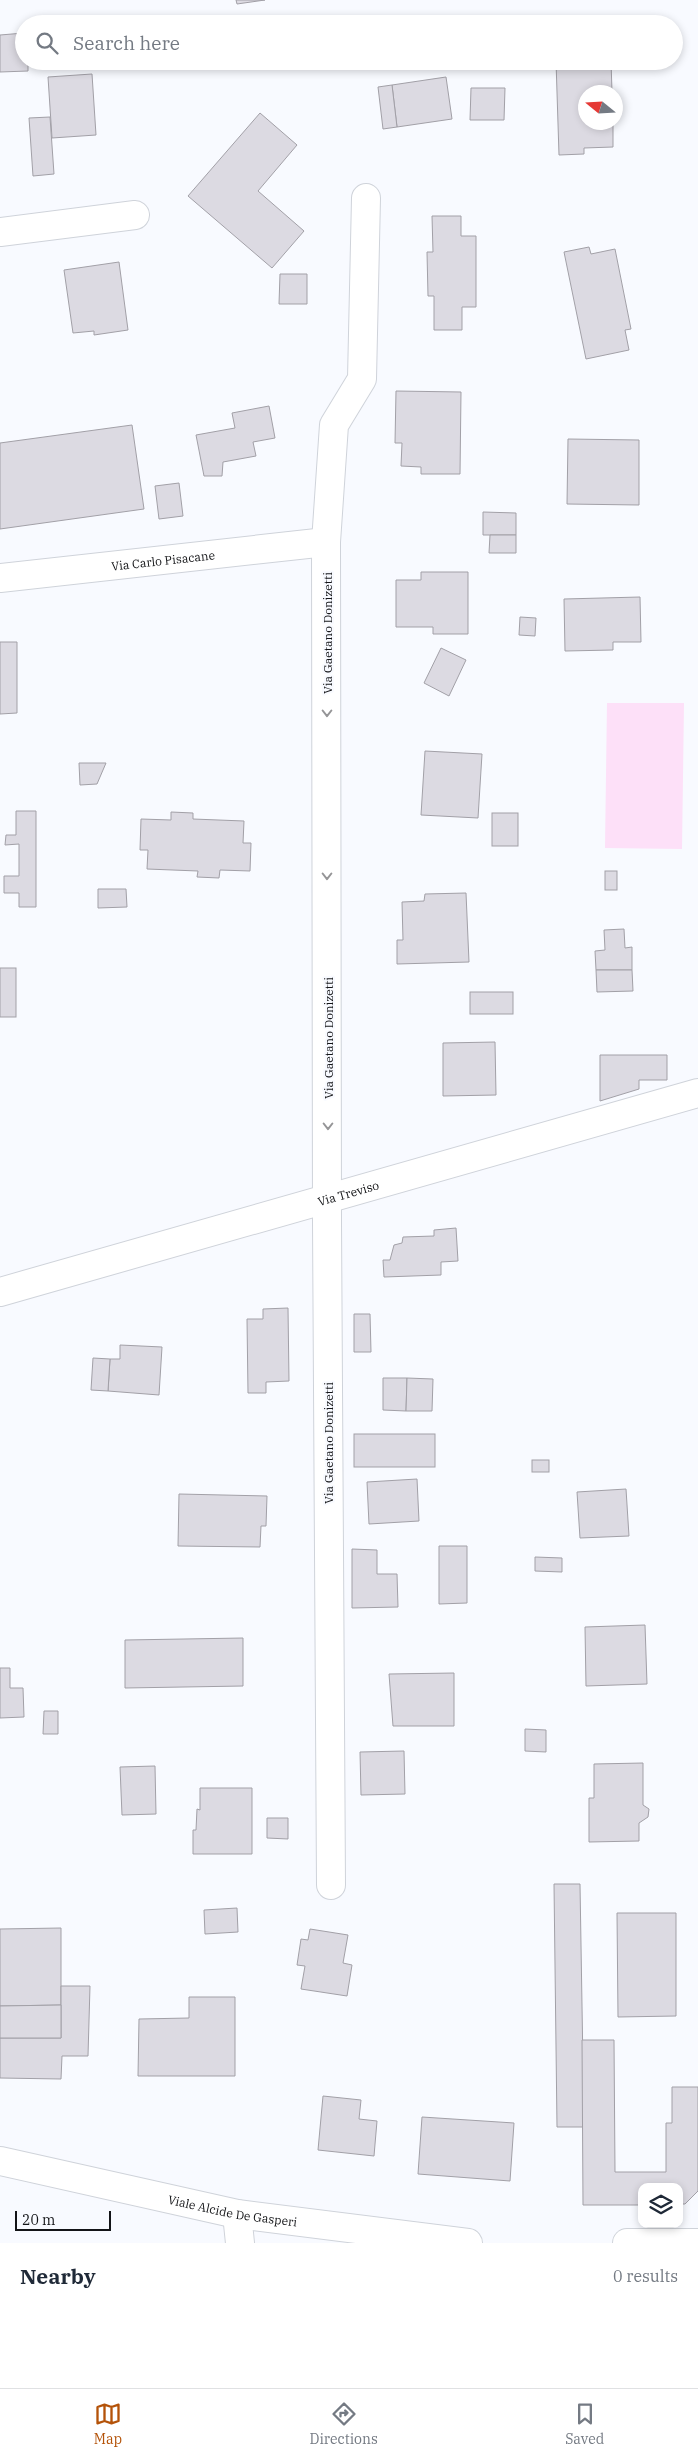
<!DOCTYPE html>
<style>
:root{--surface:#fff;--page:#f6f6f7;--text:#1f2937;--muted:#747a83;--line:#e0e1e3;--accent:#b45309}
body{margin:0;font-family:"IBM Plex Serif",serif;background:var(--page);color:var(--text)}
.controls{position:absolute;right:15px;bottom:15px;display:grid;overflow:hidden;border-radius:10px;box-shadow:0 2px 8px #0003}
.controls button{width:45px;height:45px;display:grid;place-items:center;padding:0;border:0;border-bottom:1px solid var(--line);background:var(--surface);color:var(--text);font:25px sans-serif}
.compass{position:absolute;left:578px;top:85px;width:45px;height:45px;border-radius:50%;background:var(--surface);box-shadow:0 2px 8px #0003;rotate:288deg}
.scale{position:absolute;left:15px;bottom:12px;width:96px;box-sizing:border-box;padding-left:5px;border:2px solid #131417;border-top:0;font-size:14px;line-height:18px;white-space:nowrap;color:#131417;-webkit-text-stroke:4px #f8faff;paint-order:stroke}
.list{margin:0;padding:0;list-style:none}
h2{display:flex;justify-content:space-between;align-items:center;height:65px;margin:0;padding:0 20px;font-size:21px}
h2 small{font-size:16px;font-weight:400;color:var(--muted)}
.icon{flex:none;width:28px;height:28px;fill:none;stroke:currentColor;stroke-width:2;stroke-linecap:round;stroke-linejoin:round}
.map{position:relative;flex:none;width:698px;height:2243px;overflow:hidden}
.search{position:absolute;background:var(--surface);box-shadow:0 2px 8px #0003;left:15px;right:15px;top:15px;height:55px;display:flex;align-items:center;gap:12px;box-sizing:border-box;padding:0 18px;border-radius:28px;color:var(--muted);font-size:19px}
.sheet{height:145px;background:var(--surface)}
nav{display:flex;justify-content:space-around;align-items:center;box-sizing:border-box;height:70px;border-top:1px solid var(--line);background:var(--surface);font-size:14px;color:var(--muted)}
nav a{display:grid;justify-items:center;gap:2px}
nav .on{color:var(--accent)}
.map>svg:first-child{display:block}
.green{fill:#fde0f8}
.building{fill:#dcdae2;stroke:#a2a0a7}
.lines{fill:none;stroke-linecap:round;stroke-linejoin:round}
.minor-casing{stroke:#cfd3da;stroke-width:30}
.secondary-casing{stroke:#cfd3da;stroke-width:30}
.minor{stroke:#fff;stroke-width:28}
.secondary{stroke:#fff;stroke-width:28}
.oneway{stroke:#959597}
.labels{text-anchor:middle;dominant-baseline:central;stroke-width:4;stroke-linejoin:round;paint-order:stroke}
.street-label{font-size:12px;fill:#131417;stroke:#f8faff}
</style>
<div class="map">
<svg width="698" height="2243" viewBox="0 0 698 2243">
<rect width="100%" height="100%" fill="#f8faff"/>
<polygon class="green" points="607,703 684,703 682,849 605,848"/>
<g class="building">
<polygon points="236,0 265,0 237,4"/>
<polygon points="24,33 24,61 28,61 28,71 0,72 0,35"/>
<polygon points="556,61 611,61 612,92 586,92 586,122 613,122 613,147 584,148 584,154 559,155"/>
<polygon points="92,74 96,135 52,138 48,77"/>
<polygon points="446,77 452,119 397,127 392,85"/>
<polygon points="392,85 397,127 383,129 378,87"/>
<polygon points="471,88 505,88 504,120 470,120"/>
<polygon points="260,113 297,145 258,191 304,231 272,268 188,196"/>
<polygon points="50,117 54,174 33,176 29,118"/>
<polygon points="432,216 461,216 461,236 476,236 476,307 462,307 462,330 434,330 434,296 428,296 427,252 433,252"/>
<polygon points="589,247 591,254 615,249 631,329 625,330 629,350 586,359 564,252"/>
<polygon points="119,262 128,330 94,335 94,331 73,333 64,270"/>
<polygon points="280,274 307,274 307,304 279,304"/>
<polygon points="396,391 461,392 460,474 421,474 421,467 401,466 402,443 395,443"/>
<polygon points="269,406 275,438 253,442 256,456 223,462 222,476 204,476 196,435 235,428 232,413"/>
<polygon points="132,425 144,509 0,529 0,443"/>
<polygon points="568,439 639,440 639,505 567,504"/>
<polygon points="179,483 183,516 159,519 155,486"/>
<polygon points="483,512 516,513 516,535 483,535"/>
<polygon points="490,535 516,535 516,553 489,553"/>
<polygon points="421,572 468,572 468,634 433,634 433,627 396,627 396,580 421,580"/>
<polygon points="640,597 641,642 613,642 613,650 565,651 564,599"/>
<polygon points="520,617 536,618 535,636 519,635"/>
<polygon points="0,642 17,642 17,713 0,714"/>
<polygon points="441,648 466,660 449,696 424,683"/>
<polygon points="425,751 482,754 478,818 421,815"/>
<polygon points="79,763 106,763 97,784 80,785"/>
<polygon points="16,811 36,811 36,907 19,907 19,893 4,893 4,876 19,876 19,844 5,845 6,835 16,835"/>
<polygon points="171,812 193,813 193,819 244,821 243,843 251,843 250,871 220,870 219,878 197,877 198,871 147,869 148,850 140,850 141,819 171,820"/>
<rect x="492" y="813" width="26" height="33"/>
<rect x="605" y="871" width="12" height="19"/>
<polygon points="98,889 126,889 127,907 98,908"/>
<polygon points="466,893 469,962 397,964 397,940 403,940 402,902 424,901 425,894"/>
<polygon points="624,929 625,948 632,947 632,970 596,970 595,951 605,950 604,930"/>
<rect x="0" y="968" width="16" height="49"/>
<polygon points="596,970 632,970 633,991 597,992"/>
<rect x="470" y="992" width="43" height="22"/>
<polygon points="495,1042 496,1095 443,1096 443,1043"/>
<polygon points="600,1055 667,1055 667,1080 639,1080 639,1089 600,1101"/>
<polygon points="456,1228 458,1261 441,1262 441,1275 384,1277 383,1260 390,1260 394,1245 402,1243 403,1237 434,1236 434,1230"/>
<polygon points="288,1308 289,1381 266,1382 266,1393 248,1393 247,1319 263,1319 263,1309"/>
<polygon points="354,1314 370,1314 371,1352 354,1352"/>
<polygon points="120,1345 162,1347 159,1395 108,1391 110,1359 120,1359"/>
<polygon points="93,1358 110,1359 108,1391 91,1390"/>
<polygon points="383,1378 407,1378 406,1411 383,1410"/>
<polygon points="407,1378 433,1379 432,1411 406,1411"/>
<rect x="354" y="1434" width="81" height="33"/>
<rect x="532" y="1460" width="17" height="12"/>
<polygon points="417,1479 419,1521 369,1524 367,1482"/>
<polygon points="626,1489 629,1536 580,1538 577,1492"/>
<polygon points="179,1494 267,1496 266,1526 261,1526 260,1547 178,1546"/>
<polygon points="439,1546 467,1546 467,1603 439,1604"/>
<polygon points="352,1549 377,1550 377,1574 397,1574 398,1607 352,1608"/>
<polygon points="535,1557 562,1558 562,1572 535,1571"/>
<polygon points="645,1625 647,1684 586,1686 585,1627"/>
<polygon points="243,1638 243,1686 125,1688 125,1640"/>
<polygon points="0,1668 10,1668 10,1688 23,1688 24,1717 0,1718"/>
<polygon points="454,1673 454,1726 393,1726 389,1674"/>
<polygon points="44,1711 58,1711 58,1734 43,1734"/>
<polygon points="525,1729 546,1730 546,1752 525,1751"/>
<polygon points="404,1751 405,1794 361,1795 360,1752"/>
<polygon points="643,1763 643,1805 649,1809 648,1817 639,1823 639,1841 589,1842 589,1798 594,1798 594,1764"/>
<polygon points="155,1766 156,1814 122,1815 120,1767"/>
<polygon points="200,1788 252,1788 252,1854 193,1854 193,1830 196,1830 197,1809 200,1810"/>
<polygon points="267,1818 288,1818 288,1839 267,1838"/>
<polygon points="554,1884 580,1884 584,2127 557,2127"/>
<polygon points="237,1908 238,1932 205,1934 204,1910"/>
<polygon points="617,1913 676,1913 676,2016 618,2017"/>
<polygon points="61,1928 61,2005 0,2006 0,1929"/>
<polygon points="310,1929 348,1935 343,1963 352,1965 347,1996 301,1989 305,1966 297,1965 301,1939 308,1940"/>
<polygon points="61,1986 90,1986 88,2056 62,2056 61,2079 0,2078 0,2038 61,2038"/>
<polygon points="189,1997 235,1997 235,2076 138,2076 139,2019 189,2018"/>
<polygon points="61,2005 61,2038 0,2038 0,2006"/>
<polygon points="582,2040 614,2040 615,2172 666,2172 666,2123 672,2123 672,2087 698,2087 698,2191 685,2204 679,2204 679,2187 642,2187 642,2205 583,2205"/>
<polygon points="323,2096 361,2100 359,2119 377,2121 374,2156 318,2150"/>
<polygon points="422,2117 514,2123 510,2181 418,2174"/>
</g>
<g class="lines">
<defs>
<g id="minor">
<polyline points="0,232 135,215"/>
<path id="s1" d="M0,578L326,542"/>
<path id="s2" d="M0,1292L698,1093"/>
<polyline points="331,1885 327,1222 326,542 334,425 362,379 366,198"/>
<polyline points="237,2214 240,2243"/>
</g>
<g id="secondary">
<path id="s3" d="M0,2161L237,2214L468,2243"/>
<polyline points="627,2243 698,2243"/>
</g>
</defs>
<use href="#minor" class="minor-casing"/>
<use href="#secondary" class="secondary-casing"/>
<use href="#minor" class="minor"/>
<use href="#secondary" class="secondary"/>
</g>
<defs><path id="oneway-chevron" d="M-2-3.5L2.5 0L-2 3.5" fill="none" stroke-width="1.6" stroke-linecap="round" stroke-linejoin="round" transform="scale(1.25)"/></defs>
<g class="oneway">
<use href="#oneway-chevron" transform="translate(327 713) rotate(90)"/>
<use href="#oneway-chevron" transform="translate(327 876) rotate(90)"/>
<use href="#oneway-chevron" transform="translate(328 1126) rotate(90)"/>
</g>
<g class="labels">
<g class="street-label">
<text stroke="none"><textPath href="#s1" startOffset="164">Via Carlo Pisacane</textPath></text>
<text transform="translate(327 633) rotate(-90)">Via Gaetano Donizetti</text>
<text transform="translate(328 1038) rotate(-90)">Via Gaetano Donizetti</text>
<text stroke="none"><textPath href="#s2" startOffset="362">Via Treviso</textPath></text>
<text transform="translate(328 1443) rotate(-90)">Via Gaetano Donizetti</text>
<text stroke="none"><textPath href="#s3" startOffset="238">Viale Alcide De Gasperi</textPath></text>
</g>
</g>
</svg>
<div class="controls">
<button><svg class="icon" aria-label="layers" viewBox="0 0 24 24"><path d="M12 4l9 5-9 5-9-5zM3 14l9 5 9-5"/></svg></button>
</div>
<svg class="compass" viewBox="-18 -18 36 36"><path d="M0-13l5 13h-10z" fill="#e53935"/><path d="M0 13l5-13h-10z" fill="#747a83"/></svg>
<div class="scale">20 m</div>
<div class="search"><svg class="icon" aria-label="search" viewBox="0 0 24 24"><circle cx="10" cy="10" r="6"/><path d="M15 15l6 6"/></svg>Search here</div>
</div>
<section class="sheet">
<h2>Nearby<small>0 results</small></h2>
<ul class="list">
</ul>
</section>
<nav>
<a class="on"><svg class="icon" aria-label="map" viewBox="0 0 24 24"><path d="M3 6l6-2 6 2 6-2v14l-6 2-6-2-6 2zM9 4v14M15 6v14"/></svg>Map</a>
<a><svg class="icon" aria-label="directions" viewBox="0 0 24 24"><path d="M12 3l9 9-9 9-9-9zM9 14v-3h6M13 9l2 2-2 2"/></svg>Directions</a>
<a><svg class="icon" aria-label="saved" viewBox="0 0 24 24"><path d="M7 4h10v16l-5-4-5 4z"/></svg>Saved</a>
</nav>
